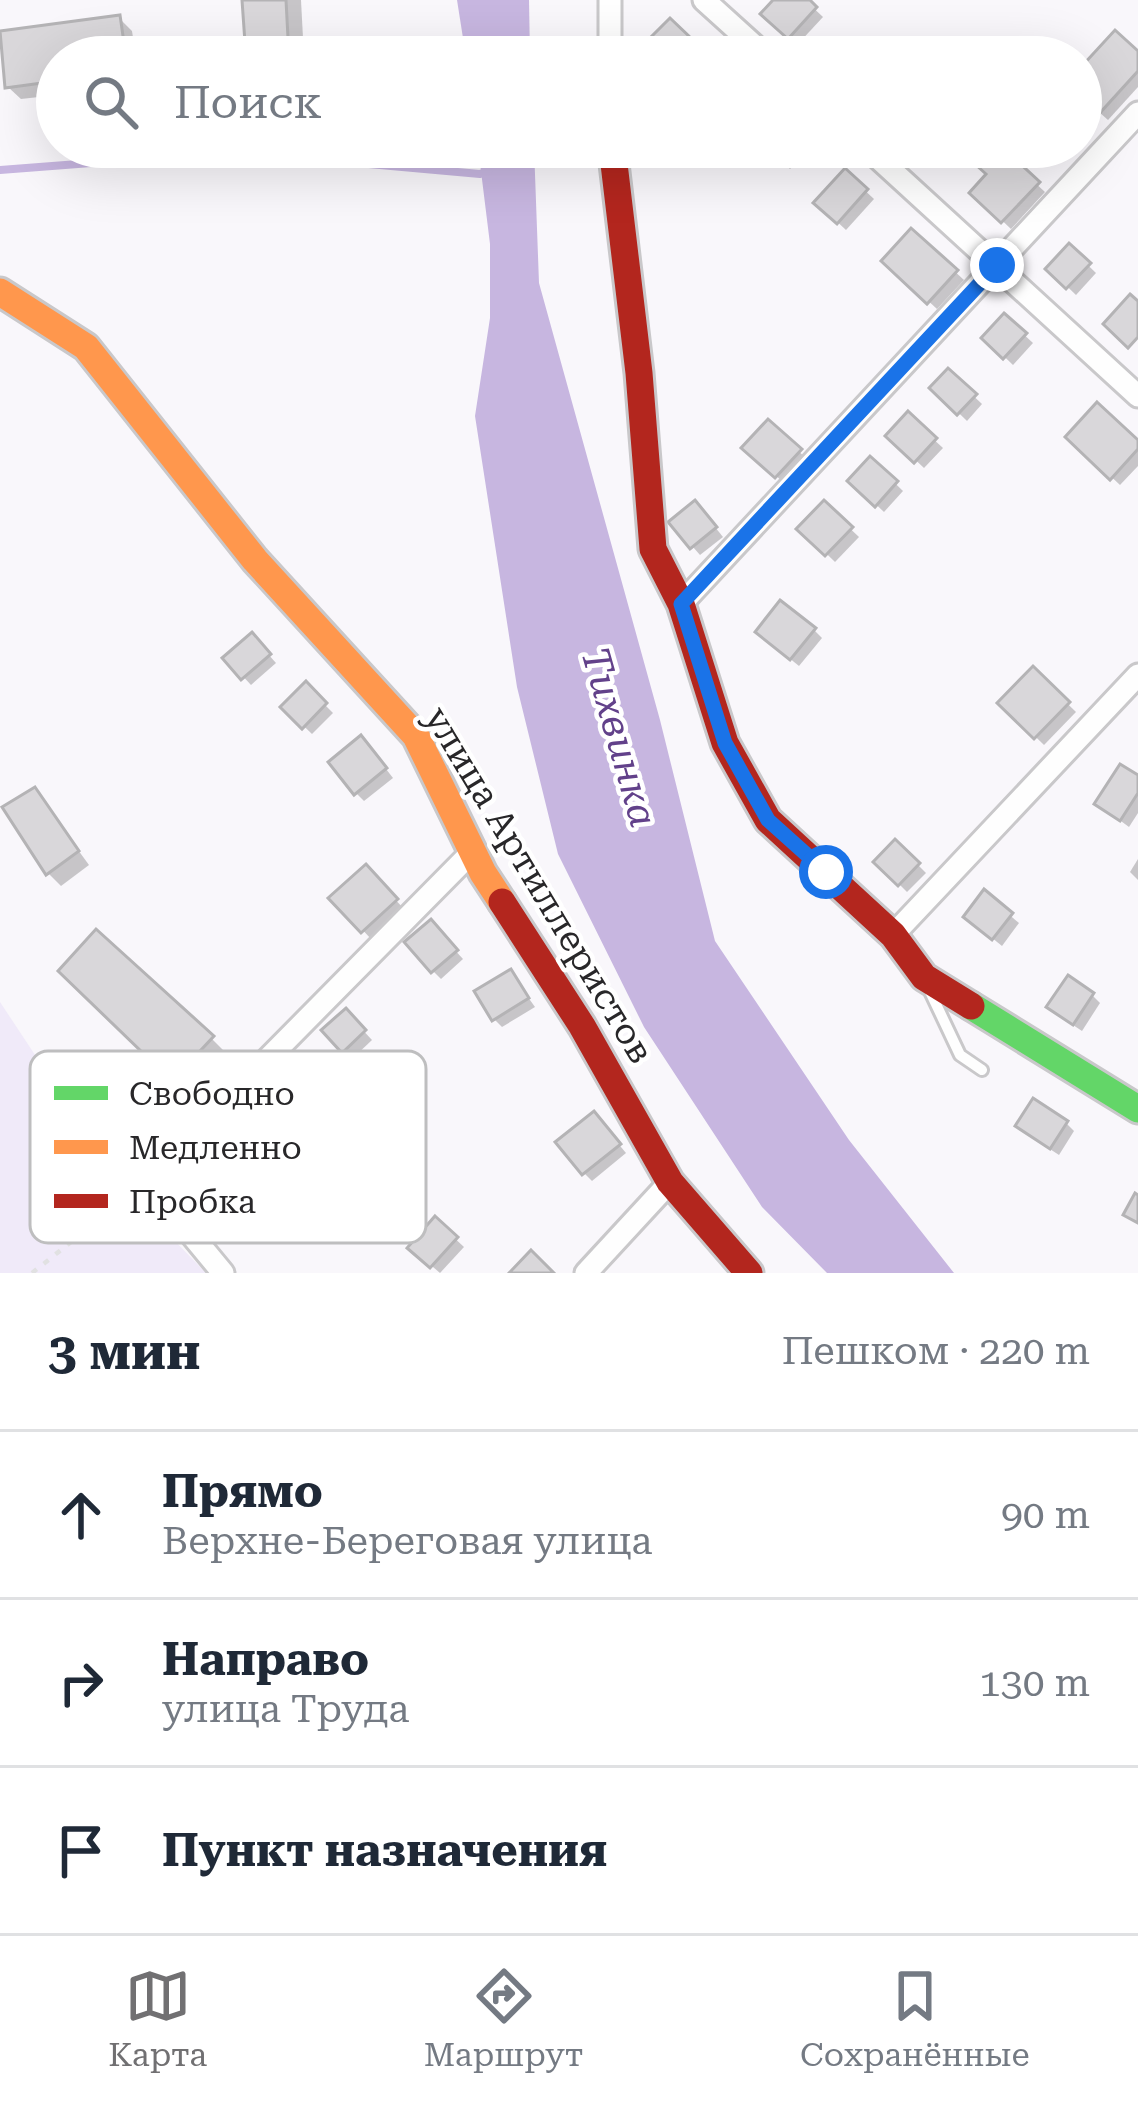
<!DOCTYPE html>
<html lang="ru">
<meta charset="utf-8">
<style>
:root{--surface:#fff;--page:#f6f6f7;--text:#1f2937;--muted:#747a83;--line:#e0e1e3;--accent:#717072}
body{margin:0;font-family:"Roboto Serif",serif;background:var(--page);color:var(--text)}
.stop{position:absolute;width:36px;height:36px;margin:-27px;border:9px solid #1a73e8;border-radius:50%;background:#fff}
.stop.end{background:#1a73e8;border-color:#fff;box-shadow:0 3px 12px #0008}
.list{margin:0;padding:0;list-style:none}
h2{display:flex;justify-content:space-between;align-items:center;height:156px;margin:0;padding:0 48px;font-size:51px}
h2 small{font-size:39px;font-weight:400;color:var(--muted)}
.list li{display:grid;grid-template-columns:78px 1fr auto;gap:36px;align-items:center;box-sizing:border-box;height:168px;padding:0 48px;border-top:3px solid var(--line)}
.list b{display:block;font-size:45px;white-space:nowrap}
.list p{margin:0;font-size:39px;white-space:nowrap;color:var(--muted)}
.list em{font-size:39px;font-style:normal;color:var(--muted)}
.icon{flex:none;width:66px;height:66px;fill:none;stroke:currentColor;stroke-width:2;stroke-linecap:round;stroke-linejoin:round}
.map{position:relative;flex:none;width:1138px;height:1273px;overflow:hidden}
.search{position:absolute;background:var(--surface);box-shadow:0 12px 48px #0002;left:36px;right:36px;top:36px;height:132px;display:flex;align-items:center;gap:30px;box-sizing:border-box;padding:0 42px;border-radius:66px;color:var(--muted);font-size:45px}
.sheet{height:660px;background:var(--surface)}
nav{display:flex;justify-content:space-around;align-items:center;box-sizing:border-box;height:168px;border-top:3px solid var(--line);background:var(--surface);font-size:33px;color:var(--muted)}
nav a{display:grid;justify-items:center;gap:6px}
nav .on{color:var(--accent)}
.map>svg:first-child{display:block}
.green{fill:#f0eaf9}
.water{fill:#c7b6e0}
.shadow{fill:#0003}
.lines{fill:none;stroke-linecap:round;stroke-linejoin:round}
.stream{stroke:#c7b6e0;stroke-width:8}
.building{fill:#d9d7da;stroke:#b4b3b5;stroke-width:3}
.lane-casing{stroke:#c9c8ca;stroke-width:16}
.street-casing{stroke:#c9c8ca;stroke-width:27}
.fast-casing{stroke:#c9c8ca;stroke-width:33}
.slow-casing{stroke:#c9c8ca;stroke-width:33}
.jam-casing{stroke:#c9c8ca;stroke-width:33}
.path{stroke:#e1e1e2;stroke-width:4.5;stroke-dasharray:6 9;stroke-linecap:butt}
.lane{stroke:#fefefe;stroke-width:10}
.street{stroke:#fefefe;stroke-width:21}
.fast{stroke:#63d668;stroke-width:27}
.slow{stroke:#ff974d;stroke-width:27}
.jam{stroke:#b3261e;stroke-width:27}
.route{stroke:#1a73e8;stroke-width:15}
.labels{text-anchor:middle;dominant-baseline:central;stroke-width:9;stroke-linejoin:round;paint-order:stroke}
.street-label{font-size:36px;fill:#282729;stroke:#fff}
.water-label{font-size:39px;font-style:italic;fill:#62418a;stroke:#fff}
.key{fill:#fff;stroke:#bebebf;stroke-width:3}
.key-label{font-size:33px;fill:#282729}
</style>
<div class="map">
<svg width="1138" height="1273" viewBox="0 0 1138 1273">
<rect width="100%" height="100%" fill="#f9f7fb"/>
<polygon class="green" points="0,1002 123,1188 206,1273 0,1273"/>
<g class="water">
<polygon points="457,0 529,0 530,57 466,57"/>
<polygon points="478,147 534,147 539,283 660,720 715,941 849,1140 954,1273 827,1273 762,1207 644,1027 558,854 517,687 475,416 490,318 490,244"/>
</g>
<g class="shadow">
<polygon points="245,0 301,0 304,57 249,57"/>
<polygon points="777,0 805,0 823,17 797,45 764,14"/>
<polygon points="119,18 132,31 136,57 57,57 57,95 21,99 8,87"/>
<polygon points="670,22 698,49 691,57 658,57"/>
<polygon points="851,47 862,57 842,57"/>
<polygon points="1138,55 1138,87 1108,120 1081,96 1081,72"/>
<polygon points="766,147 810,147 790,169"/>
<polygon points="996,147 1045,192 1011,229 973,193 990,174"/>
<polygon points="845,172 874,199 846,230 817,203"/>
<polygon points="912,232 964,280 937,309 885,261"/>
<polygon points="1069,247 1096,273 1076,295 1049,269"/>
<polygon points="1005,317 1033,343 1013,365 985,338"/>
<polygon points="948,372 982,404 967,421 933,388"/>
<polygon points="908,416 943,448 924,468 890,436"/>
<polygon points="768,423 807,459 785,484 746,448"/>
<polygon points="1069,437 1138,444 1138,466 1120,485"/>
<polygon points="871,460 903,491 884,512 851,481"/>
<polygon points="824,504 859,537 835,562 801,529"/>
<polygon points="703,512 723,537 700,555 672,523"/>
<polygon points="814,630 822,638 799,666 767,640"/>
<polygon points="252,636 276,663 251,685 227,659"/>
<polygon points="1033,670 1076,712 1044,745 1001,703"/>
<polygon points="306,686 333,713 312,734 284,707"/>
<polygon points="369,747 393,778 364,801 356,793"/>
<polygon points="1138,779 1138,813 1129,827 1098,804"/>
<polygon points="35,791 89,865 61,886 48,873"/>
<polygon points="896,843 926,873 907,892 877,862"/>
<polygon points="1138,859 1138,880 1130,872"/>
<polygon points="366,868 404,909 371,939 333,898"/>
<polygon points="985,894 1019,923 1002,946 975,924"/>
<polygon points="430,923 463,959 441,979 433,971"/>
<polygon points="62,971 211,1038 228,1055 191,1096"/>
<polygon points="510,972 535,1007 502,1027 494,1019"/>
<polygon points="1092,995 1100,1003 1082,1031 1058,1015"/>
<polygon points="346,1012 372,1040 352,1059 325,1031"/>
<polygon points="601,1123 626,1153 592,1181 584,1173"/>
<polygon points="1066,1123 1074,1131 1059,1155 1027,1134"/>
<polygon points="435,1220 464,1247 440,1273 411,1248"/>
</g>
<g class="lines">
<polyline class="stream" points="0,170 234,152 480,174 488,171"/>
</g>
<g class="building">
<polygon points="242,0 286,0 289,57 246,57"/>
<polygon points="773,0 810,0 817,7 788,39 760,14"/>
<polygon points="120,15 126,57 57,57 57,81 5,88 0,31"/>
<polygon points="670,18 692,39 675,57 654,57 642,46"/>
<polygon points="1115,30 1138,51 1138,71 1098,115 1081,99 1081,67"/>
<polygon points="762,147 795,147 780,164"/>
<polygon points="992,147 1002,147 1040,182 1001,223 969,193 986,174 976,165"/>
<polygon points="845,168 868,189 837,224 813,203"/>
<polygon points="911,228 958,270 927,304 881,261"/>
<polygon points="1069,243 1091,263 1066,289 1045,269"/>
<polygon points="1130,294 1138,301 1138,337 1128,348 1103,324"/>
<polygon points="1004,313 1027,333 1003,359 981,338"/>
<polygon points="948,368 977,394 957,415 929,388"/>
<polygon points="1097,402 1138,440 1138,449 1110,480 1065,437"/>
<polygon points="908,411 937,438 914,463 885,436"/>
<polygon points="768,419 802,449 775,478 741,448"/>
<polygon points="870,456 898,481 875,507 847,481"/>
<polygon points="695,500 717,527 690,549 668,522"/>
<polygon points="824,500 853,527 825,556 796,529"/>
<polygon points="780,600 816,628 790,660 755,632"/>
<polygon points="252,632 271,654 241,680 222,658"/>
<polygon points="1033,666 1070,702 1034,739 997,703"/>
<polygon points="306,681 327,703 302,729 280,707"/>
<polygon points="361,735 387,768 354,795 328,762"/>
<polygon points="1120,764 1138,775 1138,793 1120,821 1094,804"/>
<polygon points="35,787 79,851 46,875 2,807"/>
<polygon points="895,839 920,863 898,886 873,862"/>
<polygon points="366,864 398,899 361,933 328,898"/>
<polygon points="984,889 1013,913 992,940 963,917"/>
<polygon points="431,919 458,950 431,973 404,942"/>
<polygon points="96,929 214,1036 172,1081 58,971"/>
<polygon points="511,969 529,998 492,1021 474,991"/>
<polygon points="1068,975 1094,993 1073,1025 1046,1007"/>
<polygon points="346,1008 366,1030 342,1053 321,1030"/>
<polygon points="1033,1098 1068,1121 1050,1149 1015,1126"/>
<polygon points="594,1111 621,1144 582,1175 555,1142"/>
<polygon points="1135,1193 1138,1195 1138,1223 1123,1215"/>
<polygon points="435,1216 458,1237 430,1268 407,1248"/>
<polygon points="531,1250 554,1273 509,1273"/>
</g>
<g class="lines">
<defs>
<polyline id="lane" points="927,985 960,1055 982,1070"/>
<g id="street">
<polyline points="704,0 767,57"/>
<polyline points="610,57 610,0"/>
<polyline points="866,147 1138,396"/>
<polyline points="681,604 1138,113"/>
<polyline points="893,935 1138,675"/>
<polyline points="223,1273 147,1181 474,850"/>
<polyline points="586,1273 670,1182"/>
</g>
<polyline id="fast" points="971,1006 1138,1109"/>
<polyline id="slow" points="0,292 86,347 255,560 416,736 483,873 502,902"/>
<g id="jam">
<polyline points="612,147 639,373 653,549 681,604 725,743 768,820 893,935 924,977 971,1006"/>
<polyline points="502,902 582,1026 670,1182 749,1273"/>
</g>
</defs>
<use href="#lane" class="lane-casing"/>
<use href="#street" class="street-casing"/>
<use href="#fast" class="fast-casing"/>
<use href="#slow" class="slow-casing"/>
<use href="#jam" class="jam-casing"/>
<polyline class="path" points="32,1273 129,1196"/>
<use href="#lane" class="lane"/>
<use href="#street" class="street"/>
<use href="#fast" class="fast"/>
<use href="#slow" class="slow"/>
<use href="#jam" class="jam"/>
</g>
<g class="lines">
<polyline class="route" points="826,872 768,820 725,743 681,604 997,265"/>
</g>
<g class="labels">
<g class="street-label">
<text transform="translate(539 885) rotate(59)">улица Артиллеристов</text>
</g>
<g class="water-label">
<text transform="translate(619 737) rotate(74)">Тихвинка</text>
</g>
</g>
<rect x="30" y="1051" width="396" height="192" rx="18" class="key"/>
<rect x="54" y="1086" width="54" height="14" fill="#63d668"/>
<rect x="54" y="1140" width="54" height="14" fill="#ff974d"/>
<rect x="54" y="1194" width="54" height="14" fill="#b3261e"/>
<g class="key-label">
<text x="129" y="1105">Свободно</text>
<text x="129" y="1159">Медленно</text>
<text x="129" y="1213">Пробка</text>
</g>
</svg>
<div class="stop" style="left:826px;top:872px"></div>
<div class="stop end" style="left:997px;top:265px"></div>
<div class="search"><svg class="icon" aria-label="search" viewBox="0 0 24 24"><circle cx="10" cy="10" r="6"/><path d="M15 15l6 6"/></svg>Поиск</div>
</div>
<section class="sheet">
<h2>3 мин<small>Пешком · 220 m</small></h2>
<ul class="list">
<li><svg class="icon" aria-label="ahead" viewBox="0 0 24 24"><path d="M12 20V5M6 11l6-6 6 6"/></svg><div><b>Прямо</b><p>Верхне-Береговая улица</p></div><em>90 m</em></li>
<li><svg class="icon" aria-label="right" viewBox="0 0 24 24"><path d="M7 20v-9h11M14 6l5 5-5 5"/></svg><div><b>Направо</b><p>улица Труда</p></div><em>130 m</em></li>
<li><svg class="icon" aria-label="arrive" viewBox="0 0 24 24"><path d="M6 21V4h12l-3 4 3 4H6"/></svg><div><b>Пункт назначения</b></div></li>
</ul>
</section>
<nav>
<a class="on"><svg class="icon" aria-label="map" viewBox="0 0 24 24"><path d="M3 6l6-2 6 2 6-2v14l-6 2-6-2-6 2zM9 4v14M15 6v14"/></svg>Карта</a>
<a><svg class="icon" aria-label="directions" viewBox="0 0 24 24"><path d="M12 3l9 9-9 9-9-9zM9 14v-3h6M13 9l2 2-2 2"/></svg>Маршрут</a>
<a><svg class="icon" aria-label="saved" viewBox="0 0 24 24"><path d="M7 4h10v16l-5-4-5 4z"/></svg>Сохранённые</a>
</nav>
